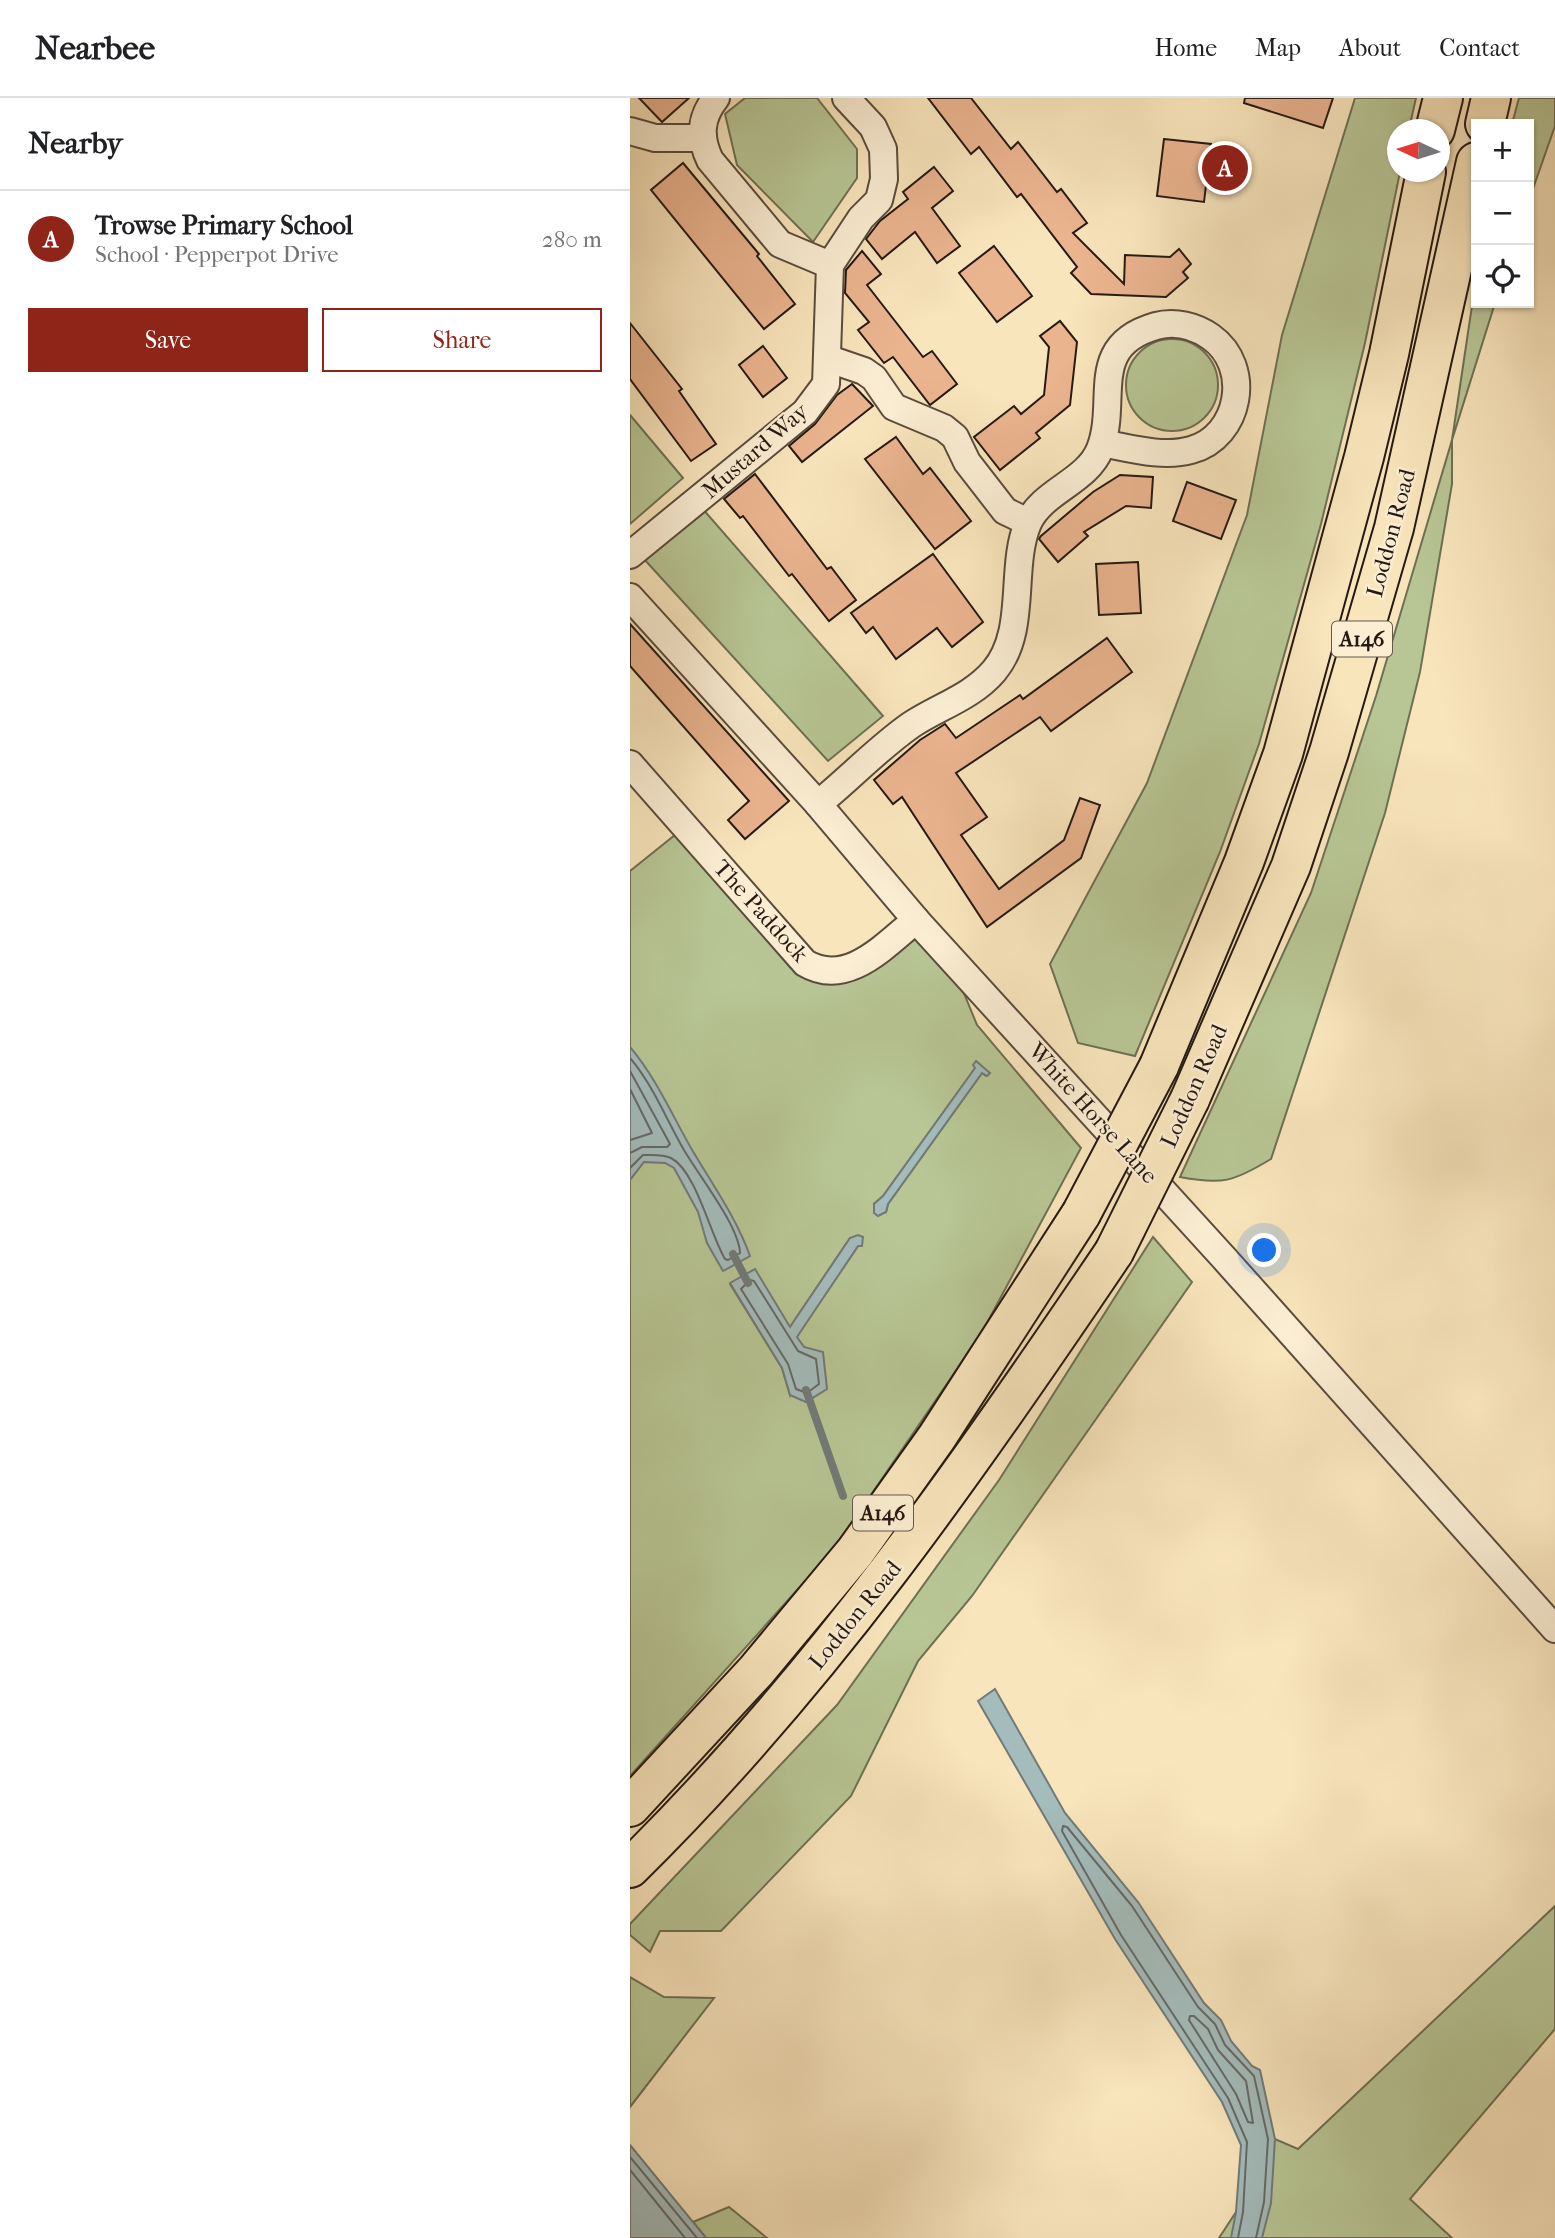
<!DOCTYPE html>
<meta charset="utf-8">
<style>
:root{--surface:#fff;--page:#f2f2f2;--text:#202124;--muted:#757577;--line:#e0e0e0;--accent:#8f2418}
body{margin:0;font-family:"IM FELL French Canon",serif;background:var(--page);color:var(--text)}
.controls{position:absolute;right:21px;top:21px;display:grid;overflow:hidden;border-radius:0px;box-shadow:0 2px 5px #0004}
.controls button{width:63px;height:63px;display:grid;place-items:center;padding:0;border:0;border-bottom:2px solid var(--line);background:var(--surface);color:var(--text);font:35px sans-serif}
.compass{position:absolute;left:757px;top:21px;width:63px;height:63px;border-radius:50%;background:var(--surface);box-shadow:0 2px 5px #0004;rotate:274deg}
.you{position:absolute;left:635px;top:1153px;width:24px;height:24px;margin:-18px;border:5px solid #fff;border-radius:50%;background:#1a73e8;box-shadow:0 0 0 10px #1a73e833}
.badge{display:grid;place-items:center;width:46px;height:46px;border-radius:50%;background:var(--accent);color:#fff;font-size:23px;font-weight:700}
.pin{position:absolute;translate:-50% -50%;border:4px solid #fff;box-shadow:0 2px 7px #0006}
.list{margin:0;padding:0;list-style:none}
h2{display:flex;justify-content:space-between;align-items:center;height:91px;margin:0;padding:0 28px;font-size:30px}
h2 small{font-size:23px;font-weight:400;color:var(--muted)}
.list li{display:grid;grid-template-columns:46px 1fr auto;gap:21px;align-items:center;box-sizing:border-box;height:98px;padding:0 28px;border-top:2px solid var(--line)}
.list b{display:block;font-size:26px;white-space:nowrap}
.list p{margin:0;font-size:23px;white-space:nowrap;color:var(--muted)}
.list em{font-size:23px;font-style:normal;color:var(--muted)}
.actions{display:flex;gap:14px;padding:21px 28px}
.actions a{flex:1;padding:16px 0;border:2px solid var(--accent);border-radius:0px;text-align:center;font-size:24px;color:var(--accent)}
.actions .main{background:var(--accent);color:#fff}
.icon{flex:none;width:38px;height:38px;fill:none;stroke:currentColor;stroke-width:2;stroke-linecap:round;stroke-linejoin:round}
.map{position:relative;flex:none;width:925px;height:2140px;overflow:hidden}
header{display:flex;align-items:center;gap:42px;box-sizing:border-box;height:98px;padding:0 35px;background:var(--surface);border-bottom:2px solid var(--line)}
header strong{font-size:33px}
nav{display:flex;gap:38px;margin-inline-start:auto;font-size:24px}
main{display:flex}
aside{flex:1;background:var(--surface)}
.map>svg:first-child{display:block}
.green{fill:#b8c695;stroke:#6e7054;stroke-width:2;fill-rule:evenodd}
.water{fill:#a4bcbc;stroke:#717b78;stroke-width:2}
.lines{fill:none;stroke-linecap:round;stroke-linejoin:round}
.shore{stroke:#646a68;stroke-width:2}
.stream{stroke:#717b78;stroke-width:8}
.building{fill:#eab48f;stroke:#251913;stroke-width:2}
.minor-casing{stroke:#5a4c3d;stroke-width:30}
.highway-casing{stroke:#251913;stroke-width:42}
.minor{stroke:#fbeed3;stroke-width:26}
.highway{stroke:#f9e5bc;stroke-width:38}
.highway-bridge-casing{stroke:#251913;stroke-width:42;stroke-linecap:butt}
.highway-bridge{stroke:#f9e5bc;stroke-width:38}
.labels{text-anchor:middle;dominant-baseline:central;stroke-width:5;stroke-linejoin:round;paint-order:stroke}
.shield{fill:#fbeed3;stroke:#65594d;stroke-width:2}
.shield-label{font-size:21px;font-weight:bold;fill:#251913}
.street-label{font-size:23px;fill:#251913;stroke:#fbeed3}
</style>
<header>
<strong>Nearbee</strong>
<nav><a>Home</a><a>Map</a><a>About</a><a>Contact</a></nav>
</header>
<main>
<aside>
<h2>Nearby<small></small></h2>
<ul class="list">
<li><span class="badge">A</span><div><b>Trowse Primary School</b><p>School · Pepperpot Drive</p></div><em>280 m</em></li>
</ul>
<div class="actions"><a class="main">Save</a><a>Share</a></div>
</aside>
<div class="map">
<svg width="925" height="2140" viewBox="0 0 925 2140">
<rect width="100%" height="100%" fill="#f9e5bc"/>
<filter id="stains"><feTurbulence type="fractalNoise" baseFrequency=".00286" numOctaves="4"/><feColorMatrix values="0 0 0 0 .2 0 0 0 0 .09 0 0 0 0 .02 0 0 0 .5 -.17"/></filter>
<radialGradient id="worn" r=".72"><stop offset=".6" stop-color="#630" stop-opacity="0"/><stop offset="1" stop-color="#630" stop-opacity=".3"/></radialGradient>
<g class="green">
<polygon points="115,0 187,0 227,51 227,80 183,144 107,67 95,16"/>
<polygon points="725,0 786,0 779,31 768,32 768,74 770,74 735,245 691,426 629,646 590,754 505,958 448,945 420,866 517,685 617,417 652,237"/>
<polygon points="889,0 925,0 925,28 899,102 899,26 882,26"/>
<path d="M846,181V205H865L822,342V386L790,574L755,715L641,1061C603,1084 592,1087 550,1079L681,795L746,598L822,342Z"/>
<circle cx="542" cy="287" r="46"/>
<polygon points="0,317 53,380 0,426"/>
<polygon points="72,410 253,618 198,663 14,461"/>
<path d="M50,733L176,877L279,834L329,883L347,927L451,1050L351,1236L204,1451L0,1678V773ZM347,964L359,975L356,978L352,975L258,1106L256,1114L244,1106L253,1098L346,969ZM220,1140L228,1148L166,1239L174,1249L160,1297L152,1270L100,1186L160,1229Z"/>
<polygon points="523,1139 562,1184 342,1498 288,1563 221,1698 91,1833 30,1833 20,1854 0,1837 0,1826 207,1607 369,1382"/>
<polygon points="925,1808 925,1931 780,2101 822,2140 589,2140 606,2114 645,2041 668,2051"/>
<polygon points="0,1879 34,1899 84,1900 0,2009"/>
<polygon points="99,2109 137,2140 76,2140 63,2124"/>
</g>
<g class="water">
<path d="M0,949C26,980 41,1015 61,1050C82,1086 106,1119 120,1158L93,1173L77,1145L68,1114L44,1070L35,1065L14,1064L0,1082Z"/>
<polygon points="346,963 360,975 357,978 352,975 258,1106 256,1114 248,1118 244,1115 244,1106 253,1098 345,970 343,967"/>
<polygon points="228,1137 233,1139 232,1148 228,1148 167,1239 174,1249 193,1254 197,1291 176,1304 160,1297 152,1270 100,1185 125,1171 160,1229 220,1140"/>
<polygon points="365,1591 435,1715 508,1804 574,1905 591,1922 601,1943 622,1968 630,1972 645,2041 641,2105 632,2140 601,2140 606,2114 611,2047 592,2004 485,1841 348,1603"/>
<polygon points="0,2047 76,2140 0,2140"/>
</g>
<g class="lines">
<g class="shore">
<path d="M0,960C23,987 36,1021 54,1052C69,1078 109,1128 110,1155L98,1162L95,1161C80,1136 66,1073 41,1060C33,1056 22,1057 13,1057L0,1070"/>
<polyline points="0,973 40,1046 37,1049 12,1049 0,1055"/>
<polyline points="0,991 22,1035 0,1042"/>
<polygon points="120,1182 124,1183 168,1253 186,1261 189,1286 177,1295 166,1291 158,1266 111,1191"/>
<polygon points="560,1918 564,1918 578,1931 588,1952 616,1983 623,2025 618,2024 606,1996 559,1922"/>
<polyline points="0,2059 67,2140"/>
<polyline points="0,2072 55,2140"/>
<polyline points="608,2140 613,2114 617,2044 598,2000 491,1837 432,1733 433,1728 437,1729 502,1808 568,1909 585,1926 595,1947 624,1978 638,2041 634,2104 626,2140"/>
</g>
<g class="stream">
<polyline points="103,1156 118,1185"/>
<polyline points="176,1292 213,1398"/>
</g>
</g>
<g class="building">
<polygon points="9,0 59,0 32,24"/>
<polygon points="298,0 341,0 381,51 388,44 427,94 431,91 457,125 443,135 494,186 495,157 540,159 549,151 561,166 553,174 558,180 536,199 461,196 441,175 447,169 391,96 387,99 349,49 341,56"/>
<polygon points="615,0 703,0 693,30 614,5"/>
<polygon points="534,41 581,46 574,104 527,98"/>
<polygon points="53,65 129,156 127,158 165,206 134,231 21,92"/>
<polygon points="304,69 323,93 302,110 330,148 307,165 285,134 252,161 236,141 250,123 278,101 273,94"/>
<polygon points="364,148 402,198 367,224 329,175"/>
<polygon points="232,153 251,176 237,187 293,259 302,253 327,286 300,307 263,259 254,265 228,232 239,224 215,195 216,172"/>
<polygon points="430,223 447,244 440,307 406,335 410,340 370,372 344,339 384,308 391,316 414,297 419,249 410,238"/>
<polygon points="0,225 52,291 49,293 86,346 61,363 0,281"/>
<polygon points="133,248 157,280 133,299 109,267"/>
<polygon points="222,286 243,308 172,364 159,348 185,326 207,297"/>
<polygon points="266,339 293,376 300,370 341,423 305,451 235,361"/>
<polygon points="125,376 197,471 201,469 226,502 199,523 162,476 159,478 113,418 110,420 94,401"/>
<polygon points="490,377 523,379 521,410 496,408 454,434 458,438 428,464 409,441 411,438 463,394"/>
<polygon points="557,384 606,402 591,441 543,423"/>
<polygon points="303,456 353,524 322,549 307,530 266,561 243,529 236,535 221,515"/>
<polygon points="508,464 511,515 469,517 466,466"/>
<polygon points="0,526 159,703 115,741 98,722 119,703 0,568"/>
<polygon points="477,540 502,574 421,633 410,619 326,675 357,719 331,737 369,791 434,742 450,700 470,707 451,760 357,829 272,699 263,706 244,682 290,642 315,626 326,640 390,597 393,601"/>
</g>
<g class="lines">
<defs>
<g id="minor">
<path d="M86,0C70,20 69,39 80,62L150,146L200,167"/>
<polyline points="0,33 25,40 73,40"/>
<polyline points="199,261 234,273 244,280 264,309 314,330 325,339 337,364 375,413 398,424"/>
<polyline points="0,457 175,314 196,286 200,167 231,120 249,102 254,81 253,51 243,29 216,0"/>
<polyline points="0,499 188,706 286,822 594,1160 925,1531"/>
<path d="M0,666L175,865C217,890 254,848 286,822"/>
<path d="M188,706C219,681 248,650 281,627C308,609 342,599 364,573C398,533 379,470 398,425C412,393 457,384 470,351C489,302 456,248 526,228C545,223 565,228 581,239C623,269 610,339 561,352C533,360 499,350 472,345"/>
</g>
<g id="highway">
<polyline points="855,26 861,0"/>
<polyline points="805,32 813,0"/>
<polyline points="529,968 614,764 653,656 734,359 759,256 796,74"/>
<polyline points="560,1001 661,768 699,654 764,430 846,64"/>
<polyline points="0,1709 126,1573 225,1454 307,1339 451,1116"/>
<path d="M0,1770C189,1584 337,1372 484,1154"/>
</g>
</defs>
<use href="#minor" class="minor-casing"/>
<use href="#highway" class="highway-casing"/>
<use href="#minor" class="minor"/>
<use href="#highway" class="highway"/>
<defs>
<g id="highway-bridge">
<polyline points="451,1116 529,968"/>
<polyline points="484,1154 560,1001"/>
</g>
</defs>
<use href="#highway-bridge" class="highway-bridge-casing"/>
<use href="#highway-bridge" class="highway-bridge"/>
</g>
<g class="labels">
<g class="shield">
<rect x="702" y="523.5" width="60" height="35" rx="5"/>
<rect x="223" y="1397.5" width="60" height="35" rx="5"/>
</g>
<g class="shield-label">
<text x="732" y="541">A146</text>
<text x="253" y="1415">A146</text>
</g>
<g class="street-label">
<text transform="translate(125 353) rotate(-41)">Mustard Way</text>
<text transform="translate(761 435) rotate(-75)">Loddon Road</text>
<text transform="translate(131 813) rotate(48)">The Paddock</text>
<text transform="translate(564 988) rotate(-66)">Loddon Road</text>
<text transform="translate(463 1015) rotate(48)">White Horse Lane</text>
<text transform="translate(225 1517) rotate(-51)">Loddon Road</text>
</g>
</g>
<rect width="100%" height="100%" filter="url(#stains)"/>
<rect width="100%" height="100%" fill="url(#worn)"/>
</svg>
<div class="controls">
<button>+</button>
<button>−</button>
<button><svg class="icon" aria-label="locate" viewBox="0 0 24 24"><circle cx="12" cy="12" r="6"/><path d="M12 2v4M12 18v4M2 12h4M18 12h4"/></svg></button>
</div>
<svg class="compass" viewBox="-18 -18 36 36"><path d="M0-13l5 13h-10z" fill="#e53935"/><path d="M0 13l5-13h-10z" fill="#757577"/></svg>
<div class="you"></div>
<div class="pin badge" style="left:595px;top:70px">A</div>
</div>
</main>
